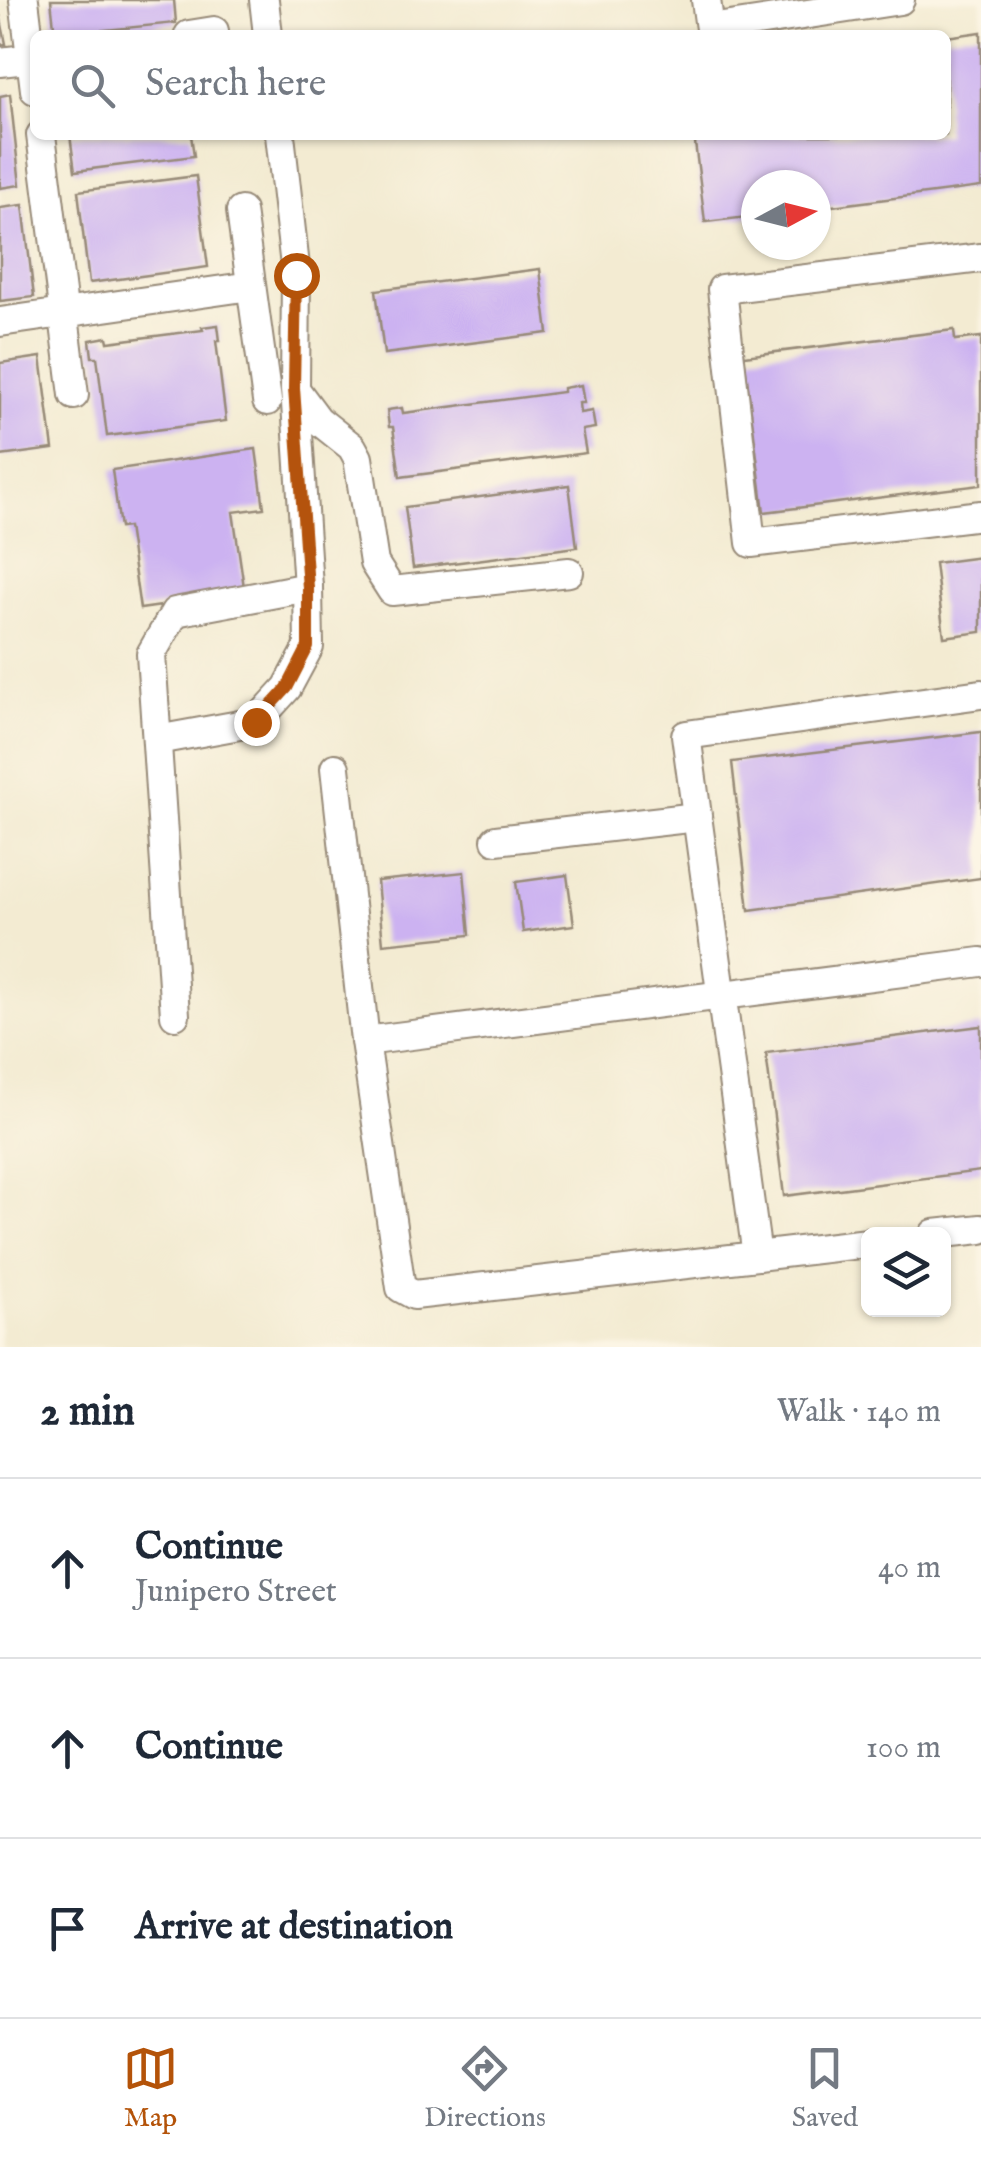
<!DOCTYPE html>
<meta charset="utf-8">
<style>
:root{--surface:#fff;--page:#f2f2f3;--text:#1f2937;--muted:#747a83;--line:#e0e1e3;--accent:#b45309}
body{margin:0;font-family:"IM FELL English",serif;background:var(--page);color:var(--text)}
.controls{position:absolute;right:30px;bottom:30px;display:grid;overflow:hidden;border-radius:15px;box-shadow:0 2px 8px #0004}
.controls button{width:90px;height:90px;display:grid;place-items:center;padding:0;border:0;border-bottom:2px solid var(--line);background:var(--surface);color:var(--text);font:50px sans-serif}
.compass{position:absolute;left:741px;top:170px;width:90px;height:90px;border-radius:50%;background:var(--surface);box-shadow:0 2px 8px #0004;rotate:83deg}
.stop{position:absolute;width:30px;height:30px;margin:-22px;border:8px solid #b45309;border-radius:50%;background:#fff}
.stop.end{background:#b45309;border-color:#fff;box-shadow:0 2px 10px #0008}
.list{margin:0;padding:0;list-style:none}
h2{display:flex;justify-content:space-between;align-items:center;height:130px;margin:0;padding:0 40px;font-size:42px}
h2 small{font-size:32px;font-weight:400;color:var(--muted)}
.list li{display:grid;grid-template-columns:65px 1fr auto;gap:30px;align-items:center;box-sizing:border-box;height:180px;padding:0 40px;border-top:2px solid var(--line)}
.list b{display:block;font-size:38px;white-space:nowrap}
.list p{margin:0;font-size:32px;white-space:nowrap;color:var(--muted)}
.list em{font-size:32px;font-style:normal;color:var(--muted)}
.icon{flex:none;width:55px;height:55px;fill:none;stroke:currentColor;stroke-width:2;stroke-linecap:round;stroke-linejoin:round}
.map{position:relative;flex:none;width:981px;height:1347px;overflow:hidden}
.search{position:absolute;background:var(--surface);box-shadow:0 2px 8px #0004;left:30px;right:30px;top:30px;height:110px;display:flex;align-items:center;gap:25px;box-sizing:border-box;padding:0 35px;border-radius:15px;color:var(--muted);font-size:38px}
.sheet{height:670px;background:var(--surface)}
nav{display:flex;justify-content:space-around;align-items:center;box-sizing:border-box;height:140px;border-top:2px solid var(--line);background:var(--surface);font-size:28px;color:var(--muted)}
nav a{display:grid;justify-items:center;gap:5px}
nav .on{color:var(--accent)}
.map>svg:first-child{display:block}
.building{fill:#ccb2f1}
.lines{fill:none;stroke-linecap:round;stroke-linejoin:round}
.minor-casing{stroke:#978a78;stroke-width:32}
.minor{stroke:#fff;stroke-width:28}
.route{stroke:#b45309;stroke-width:12}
</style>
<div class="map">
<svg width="981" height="1347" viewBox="0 0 981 1347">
<rect width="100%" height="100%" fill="#fcf5e5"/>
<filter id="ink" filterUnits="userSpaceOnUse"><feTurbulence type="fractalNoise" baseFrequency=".01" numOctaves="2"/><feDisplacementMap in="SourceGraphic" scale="20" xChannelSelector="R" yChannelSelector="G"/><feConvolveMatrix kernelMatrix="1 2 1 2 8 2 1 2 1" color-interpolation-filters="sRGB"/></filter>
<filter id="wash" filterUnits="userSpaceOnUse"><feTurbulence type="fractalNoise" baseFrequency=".0048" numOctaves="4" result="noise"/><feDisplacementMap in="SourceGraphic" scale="40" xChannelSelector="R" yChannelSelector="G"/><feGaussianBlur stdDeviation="2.25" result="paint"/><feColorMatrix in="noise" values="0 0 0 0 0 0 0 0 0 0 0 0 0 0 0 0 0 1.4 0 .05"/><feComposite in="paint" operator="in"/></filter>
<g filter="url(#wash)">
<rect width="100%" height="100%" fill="#f3ebd2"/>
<g id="blocks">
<g class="building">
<polygon points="51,0 174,0 176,23 55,35"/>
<polygon points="0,15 6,44 0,45"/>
<polygon points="981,32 981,187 816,208 816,185 756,185 756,216 705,222 694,135 946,135 946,37"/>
<polygon points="10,94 20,185 0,188 0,96"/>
<polygon points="70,135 191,135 194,156 75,171"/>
<polygon points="196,176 208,267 89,283 78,191"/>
<polygon points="23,205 34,297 0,301 0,208"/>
<polygon points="540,269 548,333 384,354 376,290"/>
<polygon points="218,325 220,341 216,341 226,421 107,436 97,357 92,357 90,340 107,337 108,342 203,330 202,327"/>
<polygon points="954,330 955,340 981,337 981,485 764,512 744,356"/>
<polygon points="41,357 53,449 0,456 0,363"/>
<polygon points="581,385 584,403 579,403 580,413 592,411 595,428 582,430 586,453 400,477 393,427 389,427 387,410 402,408 403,413 563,392 563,388"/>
<polygon points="256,449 264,508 233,512 245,594 140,609 128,527 120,528 112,470"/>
<polygon points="569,485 577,547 413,568 405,507"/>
<polygon points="981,557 981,632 944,637 935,563"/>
<polygon points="981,732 981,878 749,910 732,762"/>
<polygon points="464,872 470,935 383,944 377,881"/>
<polygon points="567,875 574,925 523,932 516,882"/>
<polygon points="981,1026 981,1171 784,1196 766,1053"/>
</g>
</g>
</g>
<g filter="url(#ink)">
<use href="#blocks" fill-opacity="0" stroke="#978a78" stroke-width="2.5"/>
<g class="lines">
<defs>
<g id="minor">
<polyline points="24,0 35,90"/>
<polyline points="264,0 268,35"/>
<polyline points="706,0 710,29 900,0"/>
<polyline points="189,35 214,31"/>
<polyline points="0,62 35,58"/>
<polyline points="41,135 74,395"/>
<polyline points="241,211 267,401"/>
<polyline points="981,258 722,289 751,543 981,515"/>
<polyline points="0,322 251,286"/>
<polyline points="295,389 318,420 352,447 358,458 374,563 392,591 569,572"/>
<polyline points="157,740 256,722 287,688 309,647 308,587 295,388 296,275 280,135"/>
<polyline points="335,768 365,1041 401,1288 414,1295 757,1256"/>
<polyline points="496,840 697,817"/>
<polyline points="175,1015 151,654 175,612 308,587"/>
<polyline points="365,1041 981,962"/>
<polyline points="934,1234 981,1229"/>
<polyline points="868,1243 757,1256 686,735 981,694"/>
</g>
</defs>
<use href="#minor" class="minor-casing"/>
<use href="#minor" class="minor"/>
</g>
</g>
<g class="lines" filter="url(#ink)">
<polyline class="route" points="256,722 287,688 308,647 308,588 294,388 296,275"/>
</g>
</svg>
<div class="controls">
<button><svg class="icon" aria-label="layers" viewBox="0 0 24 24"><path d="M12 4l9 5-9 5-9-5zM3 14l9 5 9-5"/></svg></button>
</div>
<svg class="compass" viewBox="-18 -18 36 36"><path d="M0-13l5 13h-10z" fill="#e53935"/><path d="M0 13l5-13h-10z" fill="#747a83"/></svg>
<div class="stop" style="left:296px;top:275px"></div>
<div class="stop end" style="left:256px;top:722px"></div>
<div class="search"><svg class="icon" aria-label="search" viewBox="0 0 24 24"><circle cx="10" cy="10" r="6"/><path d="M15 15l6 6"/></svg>Search here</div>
</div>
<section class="sheet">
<h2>2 min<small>Walk · 140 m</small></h2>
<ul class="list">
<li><svg class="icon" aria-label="ahead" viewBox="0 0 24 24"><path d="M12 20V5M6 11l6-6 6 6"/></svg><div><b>Continue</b><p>Junipero Street</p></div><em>40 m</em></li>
<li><svg class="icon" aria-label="ahead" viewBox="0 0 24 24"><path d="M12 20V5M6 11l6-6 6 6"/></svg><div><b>Continue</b></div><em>100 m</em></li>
<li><svg class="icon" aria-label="arrive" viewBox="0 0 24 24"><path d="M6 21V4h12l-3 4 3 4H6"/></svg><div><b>Arrive at destination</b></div></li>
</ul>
</section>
<nav>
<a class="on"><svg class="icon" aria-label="map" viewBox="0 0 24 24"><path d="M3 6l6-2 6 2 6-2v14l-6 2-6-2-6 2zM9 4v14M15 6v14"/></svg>Map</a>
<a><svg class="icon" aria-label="directions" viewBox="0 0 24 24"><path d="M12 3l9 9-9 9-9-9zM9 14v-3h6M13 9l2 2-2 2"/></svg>Directions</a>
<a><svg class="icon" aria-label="saved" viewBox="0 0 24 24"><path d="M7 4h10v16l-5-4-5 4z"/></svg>Saved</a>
</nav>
